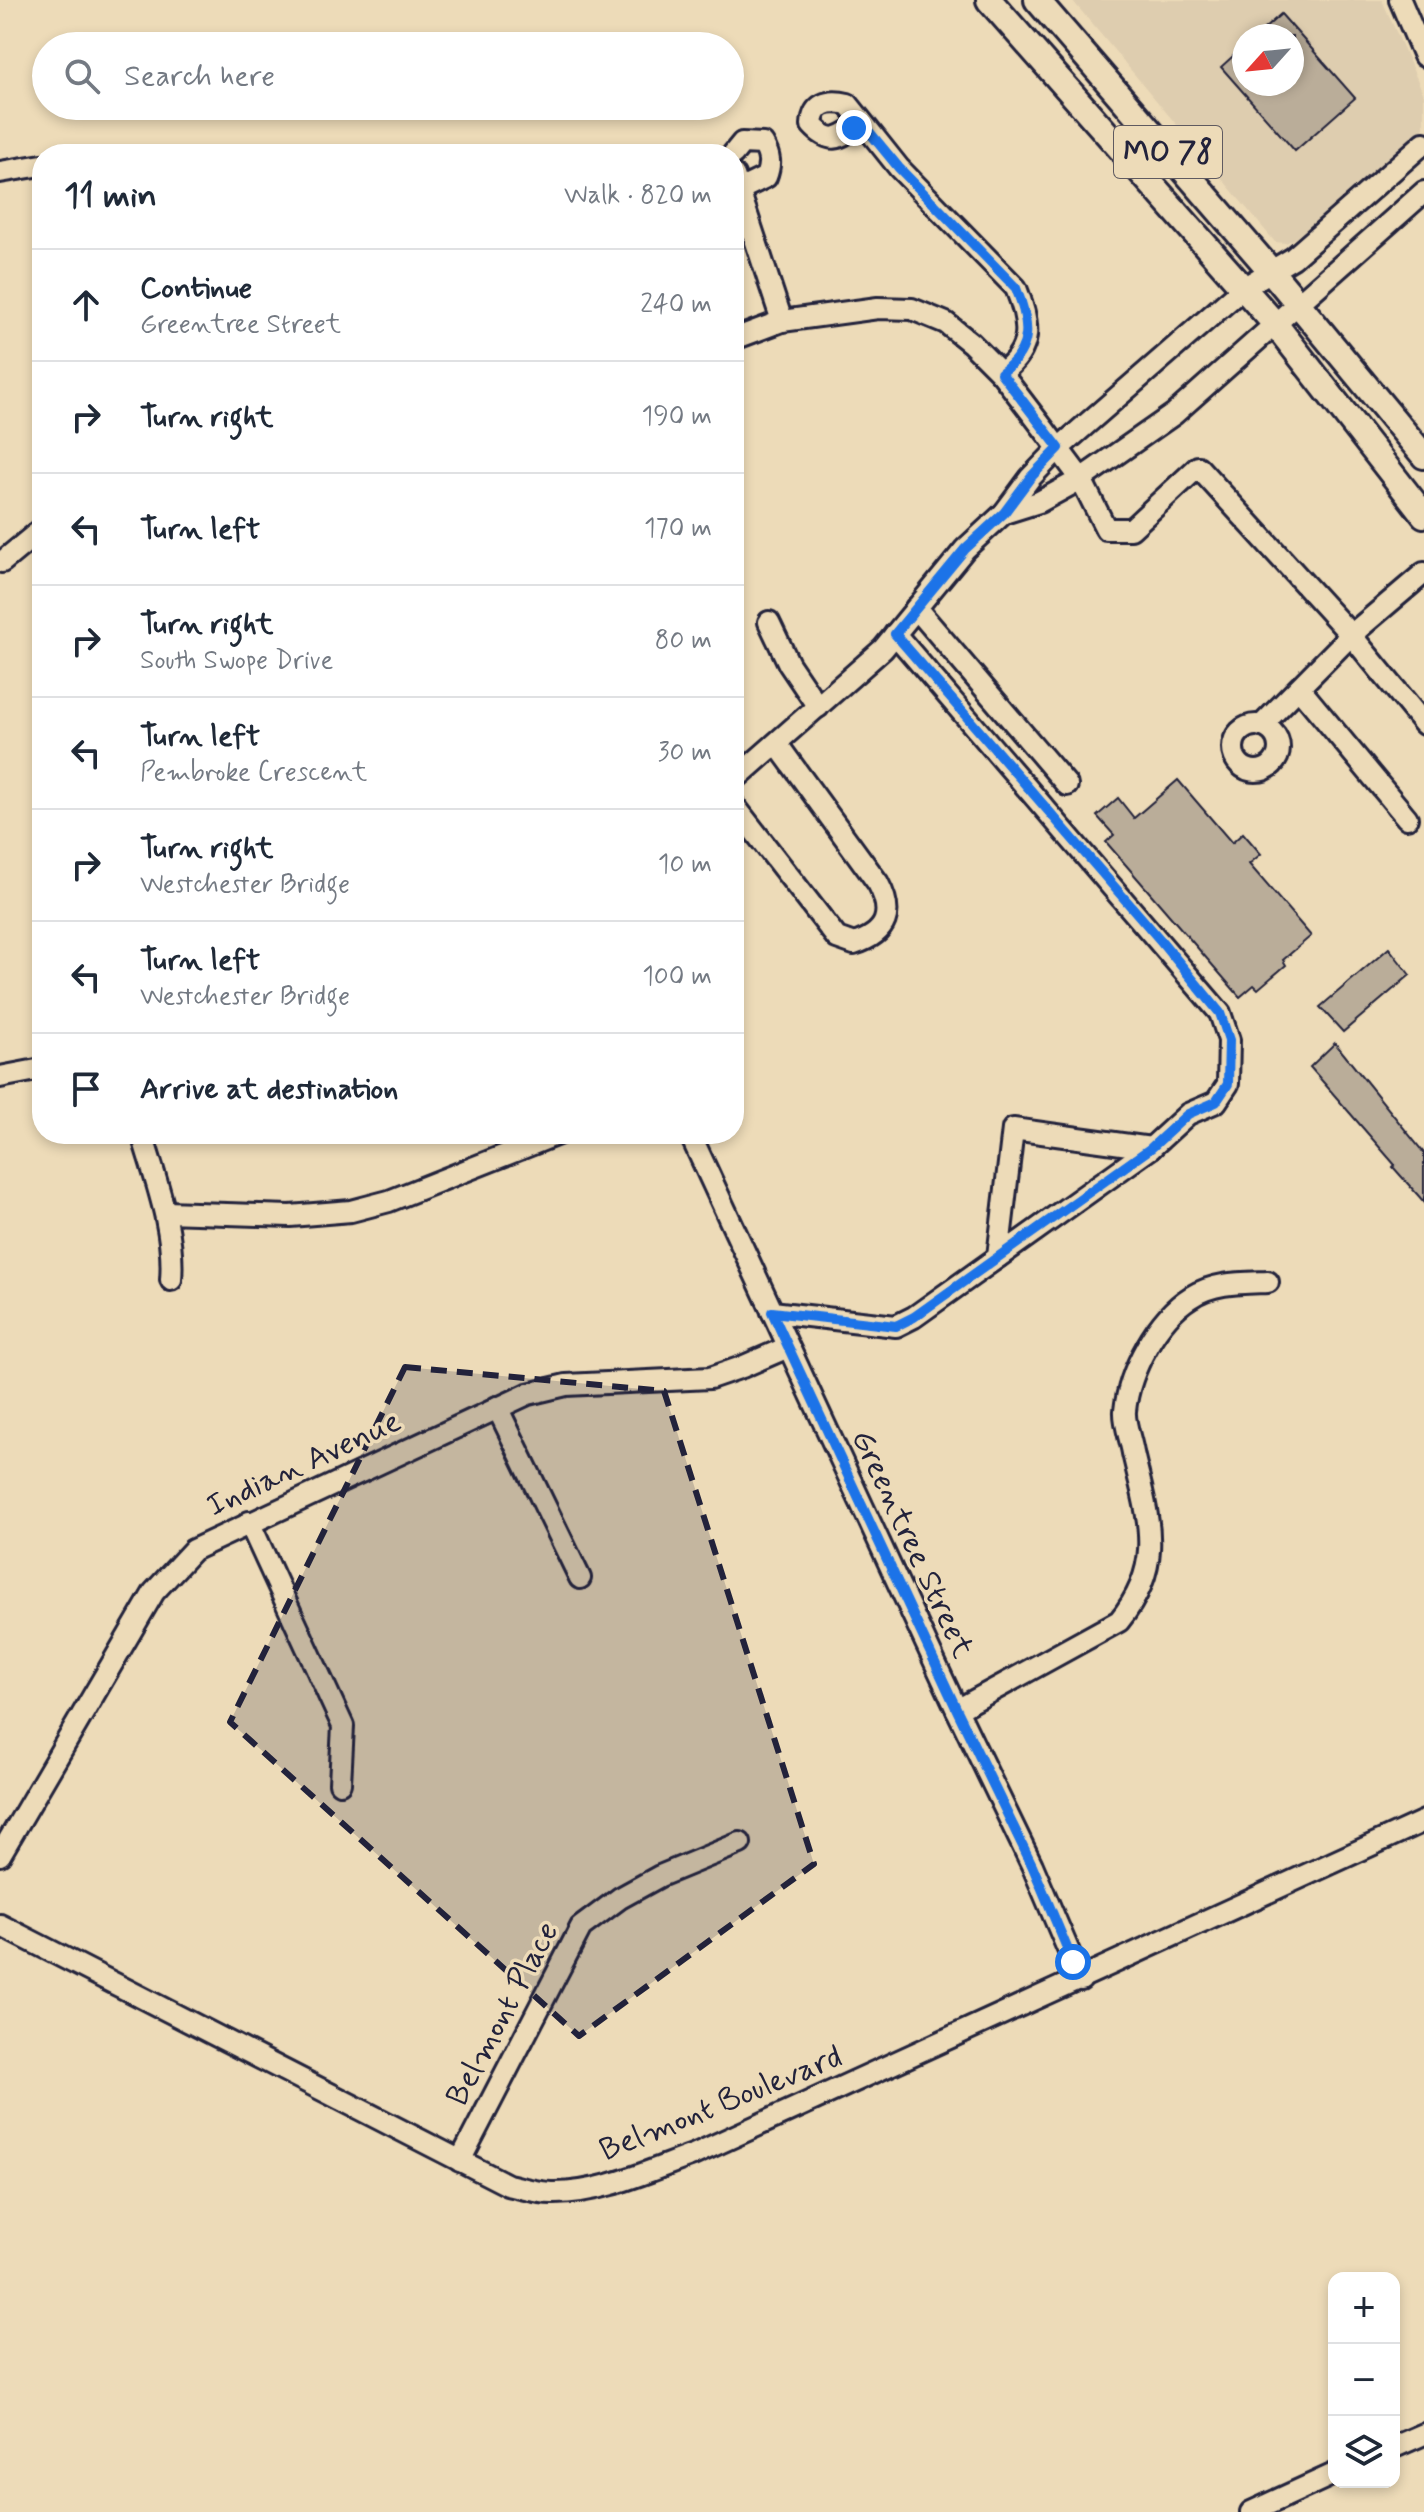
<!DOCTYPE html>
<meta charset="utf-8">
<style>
:root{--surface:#fff;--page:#f2f2f3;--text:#1f2937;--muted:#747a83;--line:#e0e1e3}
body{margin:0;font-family:Mynerve,sans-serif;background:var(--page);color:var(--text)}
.controls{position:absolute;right:24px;bottom:24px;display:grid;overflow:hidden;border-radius:16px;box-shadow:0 4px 12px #0003}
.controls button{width:72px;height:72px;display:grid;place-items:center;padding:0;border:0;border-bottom:2px solid var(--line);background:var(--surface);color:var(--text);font:40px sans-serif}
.compass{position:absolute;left:1232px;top:24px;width:72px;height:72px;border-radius:50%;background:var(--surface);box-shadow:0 4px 12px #0003;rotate:243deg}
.stop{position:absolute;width:24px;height:24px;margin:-18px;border:6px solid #1a73e8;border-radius:50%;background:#fff}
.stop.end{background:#1a73e8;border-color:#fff;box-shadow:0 2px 8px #0008}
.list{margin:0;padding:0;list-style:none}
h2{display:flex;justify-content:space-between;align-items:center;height:104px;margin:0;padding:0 32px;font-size:34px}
h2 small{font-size:26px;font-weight:400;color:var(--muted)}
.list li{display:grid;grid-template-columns:52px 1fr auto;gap:24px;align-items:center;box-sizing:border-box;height:112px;padding:0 32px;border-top:2px solid var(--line)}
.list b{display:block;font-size:30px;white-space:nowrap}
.list p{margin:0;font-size:26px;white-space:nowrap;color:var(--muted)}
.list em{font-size:26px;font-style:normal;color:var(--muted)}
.icon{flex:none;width:44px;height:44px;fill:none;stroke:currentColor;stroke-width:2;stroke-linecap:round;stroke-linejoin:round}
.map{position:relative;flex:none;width:1424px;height:2512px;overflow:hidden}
.search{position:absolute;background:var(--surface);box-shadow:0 4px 12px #0003;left:32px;top:32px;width:712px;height:88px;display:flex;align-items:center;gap:20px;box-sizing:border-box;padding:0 28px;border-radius:44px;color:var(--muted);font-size:30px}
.panel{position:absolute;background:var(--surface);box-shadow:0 4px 12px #0003;left:32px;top:144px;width:712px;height:1000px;border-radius:32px}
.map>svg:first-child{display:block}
.built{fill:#decdaf;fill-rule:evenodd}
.building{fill:#baad99;stroke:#22223b;stroke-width:2}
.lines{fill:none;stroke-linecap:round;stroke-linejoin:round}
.minor-casing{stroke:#22223b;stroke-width:26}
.major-casing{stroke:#22223b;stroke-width:30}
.minor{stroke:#eddbb8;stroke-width:20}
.major{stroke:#eddbb8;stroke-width:24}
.route{stroke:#1a73e8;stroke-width:10}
.marked{fill:#22223b;fill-opacity:0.2;stroke:#22223b;stroke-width:6;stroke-dasharray:16 10;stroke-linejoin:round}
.labels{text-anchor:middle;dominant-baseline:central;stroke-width:7;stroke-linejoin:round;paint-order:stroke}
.shield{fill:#eddbb8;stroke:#5f5a60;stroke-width:2}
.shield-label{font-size:30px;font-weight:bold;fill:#22223b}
.street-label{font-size:32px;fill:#22223b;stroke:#eddbb8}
</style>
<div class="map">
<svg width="1424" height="2512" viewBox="0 0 1424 2512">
<rect width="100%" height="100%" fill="#eddbb8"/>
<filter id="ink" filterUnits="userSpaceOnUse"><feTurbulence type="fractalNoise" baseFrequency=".0125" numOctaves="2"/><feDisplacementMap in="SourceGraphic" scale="16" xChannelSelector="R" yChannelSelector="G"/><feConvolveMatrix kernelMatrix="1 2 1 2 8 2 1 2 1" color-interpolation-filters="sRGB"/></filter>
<g filter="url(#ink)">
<path class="built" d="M1072,0H1382L1424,95V127L1418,135L1294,239L1286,243L1275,242ZM1244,36H1292V84H1244Z"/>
<g class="building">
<polygon points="1281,14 1355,98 1295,151 1221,67 1244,46 1244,84 1292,84 1292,36 1256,36"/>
<polygon points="1178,780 1232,843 1243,833 1261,854 1249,864 1311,936 1283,960 1286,965 1258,989 1254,985 1240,997 1106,842 1114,835 1097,816 1118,798 1134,818"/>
<polygon points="1389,948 1410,975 1343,1032 1320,1007"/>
<polygon points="1335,1043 1424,1153 1424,1202 1393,1167 1395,1165 1310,1067"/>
</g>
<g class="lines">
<defs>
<g id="minor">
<polyline points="1400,0 1424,56"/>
<path d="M862,123C842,135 833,148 812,125C813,104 828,99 848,104L899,168L1016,288C1030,323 1034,349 1001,373"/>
<path d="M733,154L742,143L763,144C770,156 771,164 766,177L739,190"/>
<polyline points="0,172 42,165"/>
<polyline points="734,175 782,321"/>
<polyline points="734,339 782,321 878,308 912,309 946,323 971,343 1001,373 1043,428 1081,479 1106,529 1131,529 1198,467 1351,635 1424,724"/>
<polyline points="1004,513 1039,502 1081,479 1174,414 1424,192"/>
<polyline points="2,562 42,529"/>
<polyline points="916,608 1067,785"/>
<polyline points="769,622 789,664 818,707"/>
<polyline points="1299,688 1407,818"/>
<circle cx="1256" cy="748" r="23"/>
<polyline points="1261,726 1351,635 1424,573"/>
<polyline points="734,780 883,649 965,549 1004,513 1030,478 1059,448 1243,288 1293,258 1424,143"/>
<path d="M734,805L837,938L854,944C888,933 894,913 878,883L777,744"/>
<polyline points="0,1077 42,1069"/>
<path d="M142,1134C156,1182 175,1230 171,1280"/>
<polyline points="690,1134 957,1710 1032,1865 1081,1980"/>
<polyline points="166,1212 290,1216 351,1211 389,1201 558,1134"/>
<polyline points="998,1257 1013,1129 1151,1148"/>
<polyline points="772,1312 896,1326 914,1317 1151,1148 1188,1114 1216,1102 1228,1084 1229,1040 1220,1013 895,634"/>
<polyline points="497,1407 580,1578"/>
<polyline points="249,1522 343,1726 340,1783"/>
<path d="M957,1710L1119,1621C1166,1563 1148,1518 1133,1453C1131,1440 1124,1423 1125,1411C1129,1371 1157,1318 1191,1297C1214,1282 1242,1283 1268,1282"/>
<polyline points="0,1855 154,1592 193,1550 528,1394 566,1385 710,1378 742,1367 788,1347"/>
<path d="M0,1925L508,2185C522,2188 538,2193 552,2193C600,2194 648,2171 693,2155L1424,1821"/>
<polyline points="460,2161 581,1927 620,1898 660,1876 740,1843"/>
<polyline points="1394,2447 1424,2434"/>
<polyline points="1251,2512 1334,2474"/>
</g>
<g id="major">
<polyline points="989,0 1275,324 1424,515"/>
<polyline points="1037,0 1271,271 1424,456"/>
</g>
</defs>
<use href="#minor" class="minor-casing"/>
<use href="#major" class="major-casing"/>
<use href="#minor" class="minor"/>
<use href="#major" class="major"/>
</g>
</g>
<g class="lines" filter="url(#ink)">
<path class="route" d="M854,128L862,123L899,168L1016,288C1030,323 1034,349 1001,373L1059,448L1030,478L1004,513L965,549L895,634L1162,942L1220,1013L1229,1040L1228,1084L1216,1102L1188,1114L1151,1148L914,1317L896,1326L772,1312L957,1710L1032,1865L1073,1962"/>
</g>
<path class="marked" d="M405,1367L664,1391L814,1864L579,2036L230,1722Z"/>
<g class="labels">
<rect class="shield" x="1114" y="126" width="108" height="52" rx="6"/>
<g class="shield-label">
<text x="1168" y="152">MO 78</text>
</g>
<g class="street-label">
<text transform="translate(304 1464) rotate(-25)">Indian Avenue</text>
<text transform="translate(912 1544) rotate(65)">Greentree Street</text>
<text transform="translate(503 2014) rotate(-62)">Belmont Place</text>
<text transform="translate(721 2104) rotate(-22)">Belmont Boulevard</text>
</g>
</g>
</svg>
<div class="controls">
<button>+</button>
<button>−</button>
<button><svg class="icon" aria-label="layers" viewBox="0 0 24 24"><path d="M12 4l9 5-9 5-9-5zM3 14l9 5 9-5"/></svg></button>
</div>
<svg class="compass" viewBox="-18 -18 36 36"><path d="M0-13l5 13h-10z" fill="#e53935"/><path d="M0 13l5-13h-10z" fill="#747a83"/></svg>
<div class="stop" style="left:1073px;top:1962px"></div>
<div class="stop end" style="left:854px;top:128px"></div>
<div class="search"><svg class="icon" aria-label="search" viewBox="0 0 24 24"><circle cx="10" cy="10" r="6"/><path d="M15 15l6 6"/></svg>Search here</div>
<section class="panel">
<h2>11 min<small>Walk · 820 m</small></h2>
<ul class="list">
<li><svg class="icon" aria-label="ahead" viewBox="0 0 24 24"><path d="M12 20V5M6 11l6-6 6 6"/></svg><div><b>Continue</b><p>Greentree Street</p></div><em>240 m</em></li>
<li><svg class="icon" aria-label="right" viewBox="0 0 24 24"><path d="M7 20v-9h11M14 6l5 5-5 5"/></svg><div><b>Turn right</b></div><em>190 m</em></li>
<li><svg class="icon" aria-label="left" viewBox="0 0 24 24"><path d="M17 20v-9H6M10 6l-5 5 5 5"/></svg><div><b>Turn left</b></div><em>170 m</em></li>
<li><svg class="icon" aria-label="right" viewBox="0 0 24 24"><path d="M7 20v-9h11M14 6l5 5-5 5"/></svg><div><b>Turn right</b><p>South Swope Drive</p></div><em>80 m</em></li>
<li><svg class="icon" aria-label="left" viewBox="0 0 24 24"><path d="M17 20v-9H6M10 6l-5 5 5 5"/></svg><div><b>Turn left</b><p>Pembroke Crescent</p></div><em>30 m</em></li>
<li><svg class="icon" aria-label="right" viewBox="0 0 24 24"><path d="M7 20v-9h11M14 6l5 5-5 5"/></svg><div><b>Turn right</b><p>Westchester Bridge</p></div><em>10 m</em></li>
<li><svg class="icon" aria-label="left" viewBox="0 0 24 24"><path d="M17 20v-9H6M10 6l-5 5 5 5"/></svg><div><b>Turn left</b><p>Westchester Bridge</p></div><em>100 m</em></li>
<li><svg class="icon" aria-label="arrive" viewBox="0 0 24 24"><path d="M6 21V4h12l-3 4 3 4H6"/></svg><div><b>Arrive at destination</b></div></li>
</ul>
</section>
</div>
